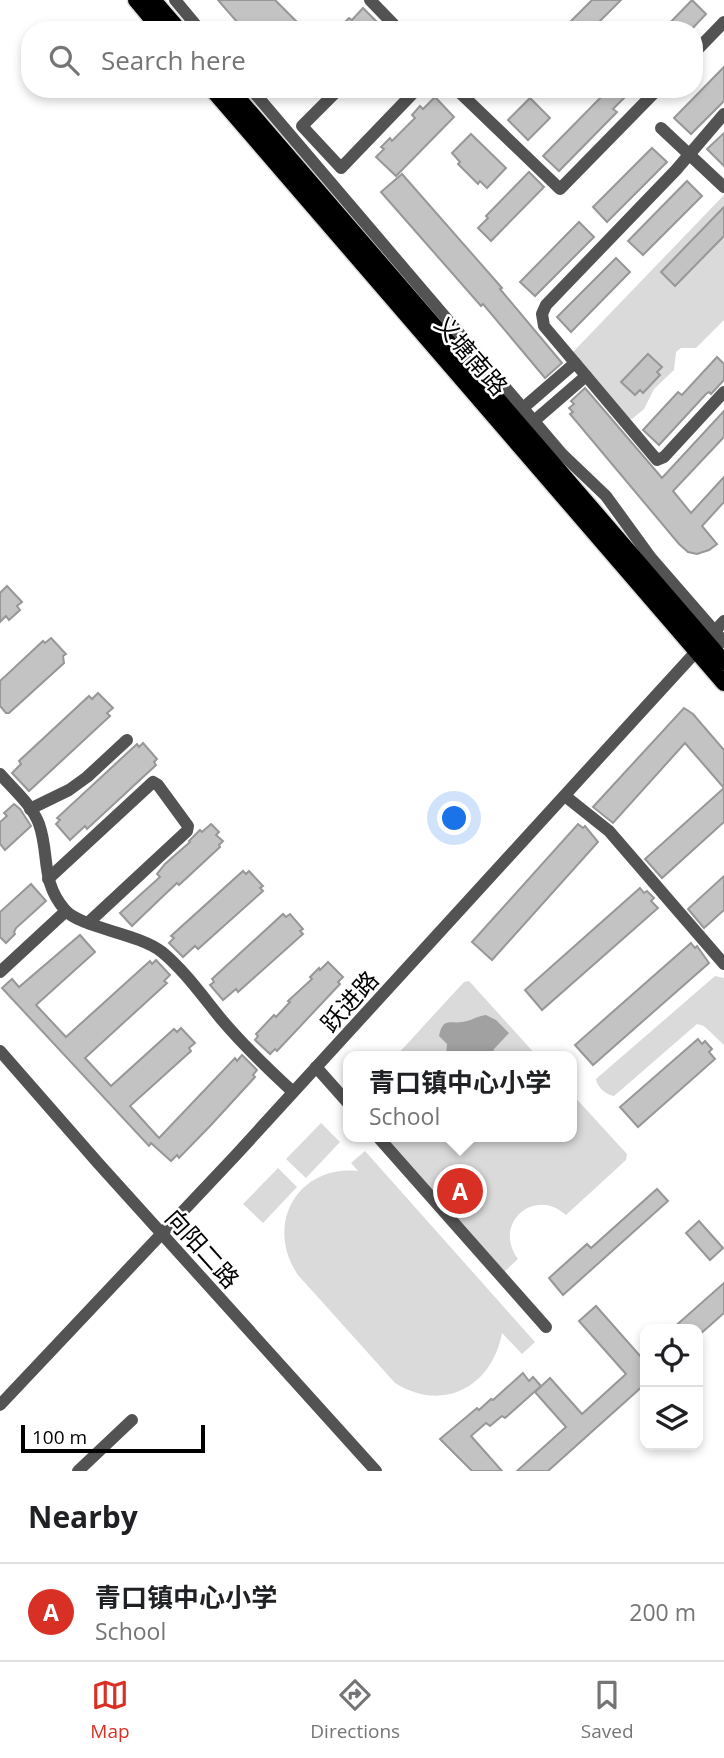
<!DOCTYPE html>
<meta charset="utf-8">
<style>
:root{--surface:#fff;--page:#f2f2f2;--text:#202124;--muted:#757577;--line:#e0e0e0;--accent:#d93025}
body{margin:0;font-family:"Open Sans","Noto Sans SC",sans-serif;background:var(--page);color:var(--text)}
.controls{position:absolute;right:21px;bottom:21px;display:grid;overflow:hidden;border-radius:14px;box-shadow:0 4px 10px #0003}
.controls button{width:63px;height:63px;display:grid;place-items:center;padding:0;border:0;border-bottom:2px solid var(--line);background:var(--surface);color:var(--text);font:35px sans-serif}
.scale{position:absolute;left:21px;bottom:18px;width:184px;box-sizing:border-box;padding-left:7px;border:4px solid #000;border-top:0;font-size:19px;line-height:24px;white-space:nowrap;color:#000;-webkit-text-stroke:5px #fff;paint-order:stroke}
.you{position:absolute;left:455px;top:819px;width:24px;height:24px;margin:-18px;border:5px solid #fff;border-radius:50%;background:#1a73e8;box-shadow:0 0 0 10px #1a73e833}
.badge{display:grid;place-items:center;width:46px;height:46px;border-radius:50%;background:var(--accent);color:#fff;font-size:23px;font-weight:700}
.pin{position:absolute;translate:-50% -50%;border:4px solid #fff;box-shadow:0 2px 7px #0006}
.popup{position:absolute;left:343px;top:1051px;width:234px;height:91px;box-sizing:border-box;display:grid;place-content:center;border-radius:14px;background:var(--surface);filter:drop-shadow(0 2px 5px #0005);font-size:23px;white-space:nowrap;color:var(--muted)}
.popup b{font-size:26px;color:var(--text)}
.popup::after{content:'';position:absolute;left:50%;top:100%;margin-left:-14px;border:14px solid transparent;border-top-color:var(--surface)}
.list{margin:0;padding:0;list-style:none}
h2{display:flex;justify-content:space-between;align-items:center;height:91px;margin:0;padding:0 28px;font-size:30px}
h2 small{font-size:23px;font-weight:400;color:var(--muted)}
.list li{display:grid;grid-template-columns:46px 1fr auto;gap:21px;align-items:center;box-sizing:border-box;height:98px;padding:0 28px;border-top:2px solid var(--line)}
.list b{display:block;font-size:26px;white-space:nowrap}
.list p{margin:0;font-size:23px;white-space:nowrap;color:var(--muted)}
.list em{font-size:23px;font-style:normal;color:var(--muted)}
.icon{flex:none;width:38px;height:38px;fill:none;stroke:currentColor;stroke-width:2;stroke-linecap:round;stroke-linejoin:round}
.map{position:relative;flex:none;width:724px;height:1471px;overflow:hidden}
.search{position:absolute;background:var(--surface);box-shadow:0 4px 10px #0003;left:21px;right:21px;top:21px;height:77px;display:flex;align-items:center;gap:18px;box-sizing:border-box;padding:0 24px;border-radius:28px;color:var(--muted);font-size:26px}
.sheet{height:189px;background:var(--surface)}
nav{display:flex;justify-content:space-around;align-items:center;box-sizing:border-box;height:98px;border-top:2px solid var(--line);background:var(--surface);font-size:19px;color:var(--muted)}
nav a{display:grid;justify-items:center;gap:4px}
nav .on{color:var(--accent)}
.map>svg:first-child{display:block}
.green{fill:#dadada}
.water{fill:#a1a1a1}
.building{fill:#c3c3c3;stroke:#979797;stroke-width:2}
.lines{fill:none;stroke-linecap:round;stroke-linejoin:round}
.major-casing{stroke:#dbdbdb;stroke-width:19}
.minor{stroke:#535353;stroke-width:12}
.major{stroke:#000;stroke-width:16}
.labels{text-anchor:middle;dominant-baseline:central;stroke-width:5;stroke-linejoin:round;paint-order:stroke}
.street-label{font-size:24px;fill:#000;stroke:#fff}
</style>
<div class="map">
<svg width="724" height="1471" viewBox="0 0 724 1471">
<rect width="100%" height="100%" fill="#fff"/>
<g class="green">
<polygon points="724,195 724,320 696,348 681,348 676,352 674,370 654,389 644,409 632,419 628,418 573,352"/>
<path d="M715,976L724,978V1045L704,1026L697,1024L614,1096C606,1095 597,1087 596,1079Z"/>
<polygon points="469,981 537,1056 396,1056 464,982"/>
<path d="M572,1094L627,1154L626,1160L566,1215C534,1186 492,1224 518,1259L504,1272L386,1137H572Z"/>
<polygon points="321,1123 340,1142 306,1178 286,1159"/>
<path d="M365,1151L535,1342L522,1354L502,1333C492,1387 443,1413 395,1383L298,1275C264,1225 297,1165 358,1171L351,1163Z"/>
<polygon points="278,1168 297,1187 263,1223 243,1204"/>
</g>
<path class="water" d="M486,1015L496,1020L509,1033L494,1049L492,1056H446L447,1044L439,1036C443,1017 450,1024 462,1022C471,1021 477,1016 486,1015Z"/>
<g class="building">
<polygon points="218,0 275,0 305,30 244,30"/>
<polygon points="592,0 621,0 591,30 562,30"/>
<polygon points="692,0 706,14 691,30 663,30"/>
<polygon points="363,8 385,30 337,30 349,18 352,20"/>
<polygon points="724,67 724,101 691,134 674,118"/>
<polygon points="609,89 633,89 613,109 617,112 559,171 543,156"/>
<polygon points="435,97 454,117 396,176 376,157 384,149 381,147 390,138 392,141 415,118 412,115 420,106 423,109"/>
<polygon points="530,98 550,118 528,140 508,120"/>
<polygon points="724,133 724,166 707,149"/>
<polygon points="471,134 506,168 487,188 480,181 478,184 458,164 460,162 452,153"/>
<polygon points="652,148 667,162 607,222 593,207"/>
<polygon points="529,172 544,187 491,241 478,228 488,218 486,216"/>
<polygon points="402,174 502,288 500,289 562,363 545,378 483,304 481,306 381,192"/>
<polygon points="687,181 702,196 643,255 628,241"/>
<polygon points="724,207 724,236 675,286 661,272"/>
<polygon points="579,222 594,237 535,296 520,282"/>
<polygon points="616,258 630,272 571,332 557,317"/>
<polygon points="648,354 662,367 657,372 660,375 643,393 640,390 635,395 621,382"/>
<polygon points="717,357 724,364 724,380 711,394 709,392 706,394 659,445 643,430 678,392 682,395"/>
<polygon points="585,388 662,478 724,411 724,437 673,491 691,513 724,477 724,502 702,526 717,544 709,550 697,554 688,552 679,544 570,414 573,412 569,408 574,404 571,401"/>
<polygon points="7,586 22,602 17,606 20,610 9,620 6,616 0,622 0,593"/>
<polygon points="51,638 66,654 63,656 64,663 9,713 6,713 0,706 0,681 43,641 45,643"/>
<polygon points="98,693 113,708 107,713 110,716 29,791 12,773 21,764 19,761 89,696 92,699"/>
<polygon points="684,708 693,714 724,750 724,822 662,878 645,859 724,788 685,743 613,823 593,807"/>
<polygon points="143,743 157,759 154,762 156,765 87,829 85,826 70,840 56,824 60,820 57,818 137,744 139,747"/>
<polygon points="14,804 20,809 31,826 5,850 0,844 0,822 7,816 4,813"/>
<polygon points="211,824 219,832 216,835 223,841 219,845 220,847 179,885 177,883 160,899 132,926 120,913 160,877 157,874 165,864 190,842 189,841 200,830 202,832"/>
<polygon points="578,824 583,828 585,826 598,842 492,960 472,942"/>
<polygon points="243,871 246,874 249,871 263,886 260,888 263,891 198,949 195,946 183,957 169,943 174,938 171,936"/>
<polygon points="724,876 724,910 704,928 688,909"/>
<polygon points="31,884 46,901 16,928 14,932 15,934 6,943 0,937 0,912"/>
<polygon points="640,888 644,893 647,891 654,898 651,901 658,908 542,1010 525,990"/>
<polygon points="283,914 286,917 290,914 303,929 300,931 303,934 238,992 236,989 223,1000 210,985 214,982 212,979"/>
<polygon points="80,935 95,952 36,1005 66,1037 150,961 152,964 156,960 170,975 164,981 167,983 85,1058 111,1086 174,1029 177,1032 181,1028 195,1043 189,1048 191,1051 130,1106 159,1138 235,1058 237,1061 242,1055 257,1070 253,1075 255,1077 211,1125 179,1158 177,1155 171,1161 151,1143 149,1146 2,988 12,979 19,987"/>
<polygon points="691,943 695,948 697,946 709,963 593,1065 575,1045"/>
<polygon points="328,962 343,977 338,982 340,984 277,1051 275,1049 270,1054 255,1040 258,1036 256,1034 274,1015 276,1017 290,1002 288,1001 312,979 310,977 319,968 320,970"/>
<polygon points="698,1039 702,1044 705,1041 712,1049 709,1052 715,1059 638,1127 620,1107"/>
<polygon points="657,1189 668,1201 563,1295 549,1278 587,1244 591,1248"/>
<polygon points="699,1221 723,1248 710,1260 686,1233"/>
<polygon points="724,1283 724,1313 698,1336 698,1329 672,1329"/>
<polygon points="596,1306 641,1357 645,1353 645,1384 548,1471 517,1471 566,1427 535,1392 550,1378 582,1414 626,1374 579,1321"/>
<polygon points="523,1373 529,1381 533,1377 541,1386 505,1418 502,1416 490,1426 486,1423 471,1436 502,1471 472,1471 440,1439 477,1408 479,1410 491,1399 493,1400"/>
</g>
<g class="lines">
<defs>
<g id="major">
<polyline points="136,0 161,30"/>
<polyline points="153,0 179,30"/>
<polyline points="212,89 724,683"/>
<polyline points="230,89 724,662"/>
</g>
</defs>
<use href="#major" class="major-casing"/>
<g class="minor">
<polyline points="175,0 200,30"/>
<polyline points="370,0 399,30"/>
<polyline points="694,53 724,22"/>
<polyline points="251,89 561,453 606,496 651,558 724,642"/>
<polyline points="339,89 302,126 341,168 417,89"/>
<polyline points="456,89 560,189 658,89"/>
<polyline points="724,114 676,170 546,305 542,314 544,326 657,460 664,457 724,392"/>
<polyline points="661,128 724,187"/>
<polyline points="523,408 575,363"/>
<polyline points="534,421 586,376"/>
<path d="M0,774C13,789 32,805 39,824C50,855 40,881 65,910C81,928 138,933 162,952C185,971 203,997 222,1020C244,1046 268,1069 293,1092"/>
<polyline points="565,796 609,831 724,964"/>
<polyline points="30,809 69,790 87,777 127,740"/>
<polyline points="48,879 153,782 158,785 188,826 187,831 89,922"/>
<polyline points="0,972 66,911"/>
<polyline points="0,1051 98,1163 376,1471"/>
<polyline points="316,1067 348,1103"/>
<polyline points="378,1137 546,1327"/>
<polyline points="0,1405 235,1156 724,621"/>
<polyline points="78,1471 132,1420"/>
</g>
<use href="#major" class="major"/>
</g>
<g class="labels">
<g class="street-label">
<text transform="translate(472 355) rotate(49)">义塘南路</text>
<text transform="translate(349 1001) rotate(-48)">跃进路</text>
<text transform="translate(203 1248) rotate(48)">向阳二路</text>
</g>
</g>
</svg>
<div class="controls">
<button><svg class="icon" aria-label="locate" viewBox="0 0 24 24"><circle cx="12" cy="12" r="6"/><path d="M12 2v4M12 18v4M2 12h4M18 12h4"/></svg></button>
<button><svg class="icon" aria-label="layers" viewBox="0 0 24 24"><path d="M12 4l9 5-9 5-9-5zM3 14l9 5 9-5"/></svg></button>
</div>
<div class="scale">100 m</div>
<div class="you"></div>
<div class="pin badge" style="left:460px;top:1191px">A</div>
<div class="popup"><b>青口镇中心小学</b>School</div>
<div class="search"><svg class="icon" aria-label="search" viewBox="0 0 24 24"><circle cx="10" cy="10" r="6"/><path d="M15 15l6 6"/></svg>Search here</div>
</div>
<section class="sheet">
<h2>Nearby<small></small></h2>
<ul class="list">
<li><span class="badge">A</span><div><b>青口镇中心小学</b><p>School</p></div><em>200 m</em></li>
</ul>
</section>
<nav>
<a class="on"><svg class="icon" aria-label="map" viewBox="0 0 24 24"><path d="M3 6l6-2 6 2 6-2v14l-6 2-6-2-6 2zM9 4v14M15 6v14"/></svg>Map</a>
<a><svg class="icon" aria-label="directions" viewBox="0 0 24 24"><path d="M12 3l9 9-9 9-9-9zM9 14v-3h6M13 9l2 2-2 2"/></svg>Directions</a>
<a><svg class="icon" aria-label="saved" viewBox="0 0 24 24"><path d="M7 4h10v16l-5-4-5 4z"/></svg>Saved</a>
</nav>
